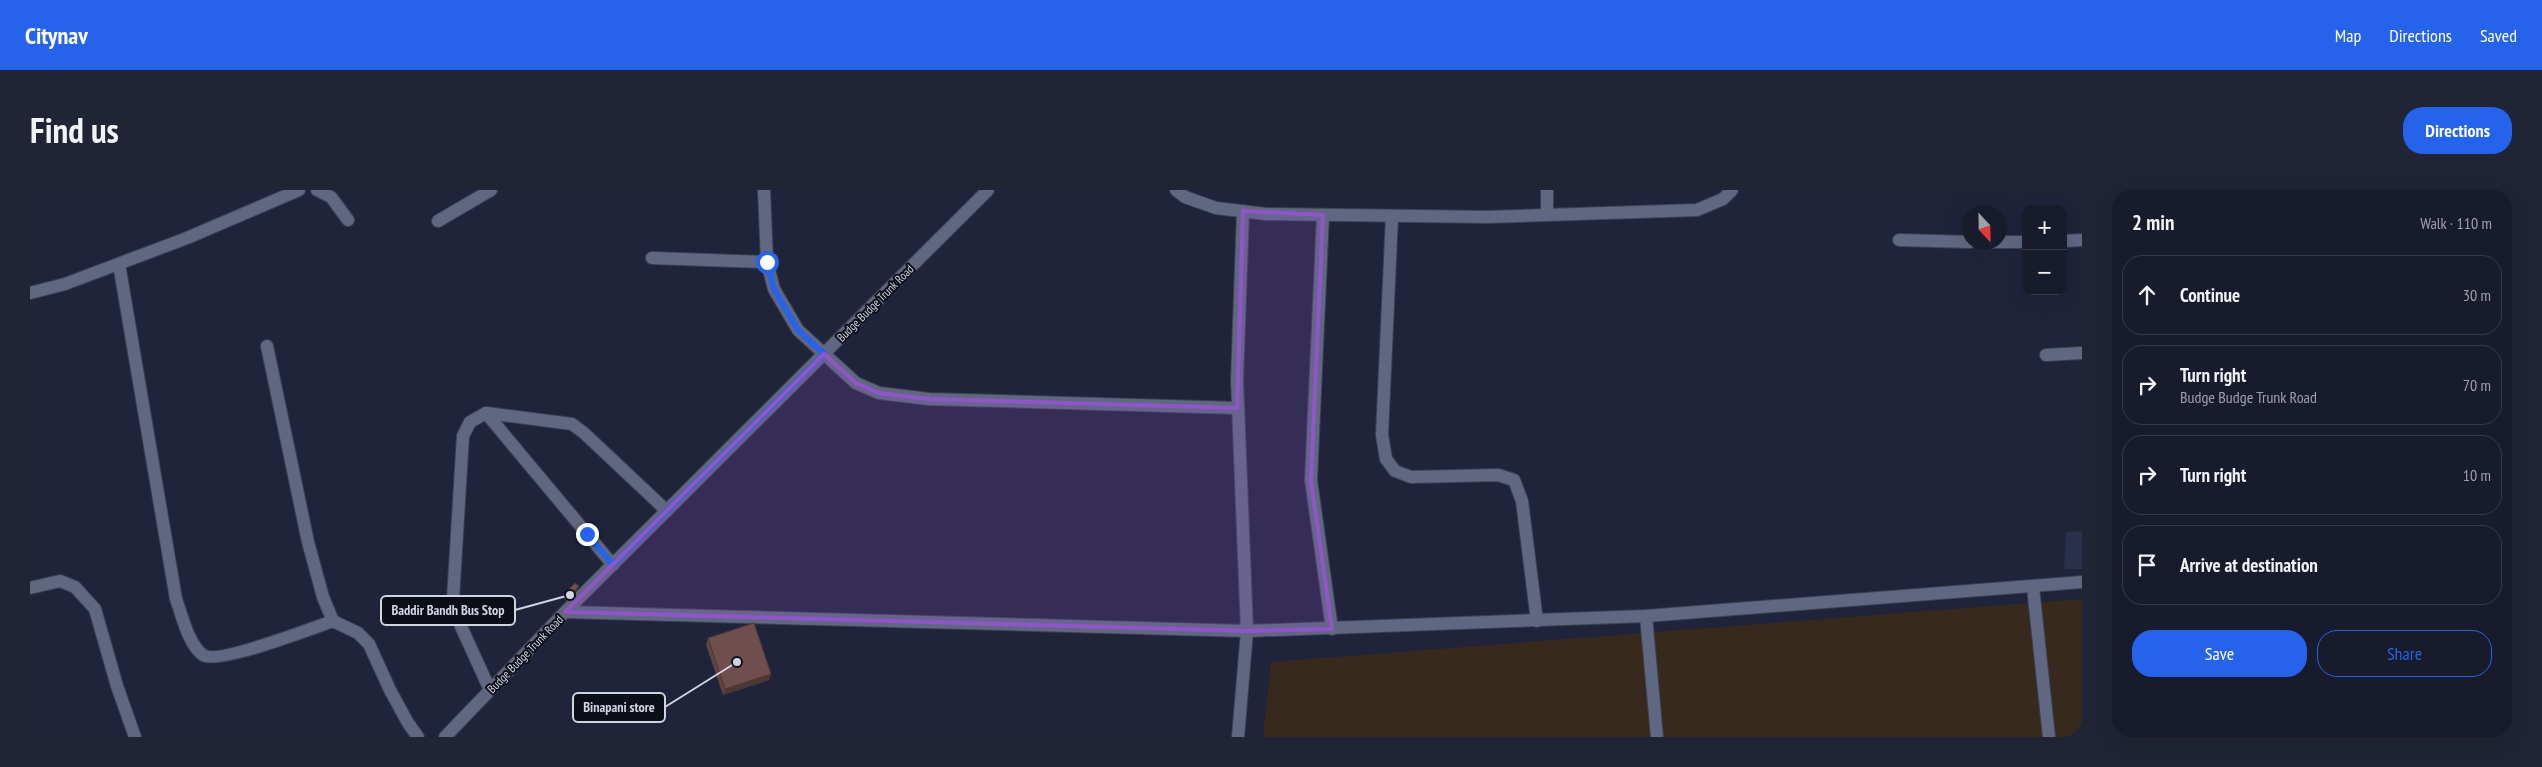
<!DOCTYPE html>
<meta charset="utf-8">
<style>
:root{--surface:#181b2c;--page:#212434;--text:#f1f3f6;--muted:#9fa1a9;--line:#363948;--accent:#2563eb}
body{margin:0;font-family:"PT Sans Narrow",sans-serif;background:var(--page);color:var(--text)}
.controls{position:absolute;right:15px;top:15px;display:grid;overflow:hidden;border-radius:10px;box-shadow:0 5px 20px #0002}
.controls button{width:45px;height:45px;display:grid;place-items:center;padding:0;border:0;border-bottom:1px solid var(--line);background:var(--surface);color:var(--text);font:25px sans-serif}
.compass{position:absolute;left:1932px;top:15px;width:45px;height:45px;border-radius:50%;background:var(--surface);box-shadow:0 5px 20px #0002;rotate:158deg}
.stop{position:absolute;width:15px;height:15px;margin:-11px;border:4px solid #2563eb;border-radius:50%;background:#fff}
.stop.end{background:#2563eb;border-color:#fff;box-shadow:0 1px 5px #0008}
.list{margin:0;padding:0;list-style:none}
h2{display:flex;justify-content:space-between;align-items:center;height:65px;margin:0;padding:0 20px;font-size:21px}
h2 small{font-size:16px;font-weight:400;color:var(--muted)}
.list li{display:grid;grid-template-columns:32px 1fr auto;gap:15px;align-items:center;box-sizing:border-box;height:80px;margin:0 10px 10px;padding:0 10px;border:1px solid var(--line);border-radius:20px}
.list b{display:block;font-size:19px;white-space:nowrap}
.list p{margin:0;font-size:16px;white-space:nowrap;color:var(--muted)}
.list em{font-size:16px;font-style:normal;color:var(--muted)}
.actions{display:flex;gap:10px;padding:15px 20px}
.actions a{flex:1;padding:11px 0;border:1px solid var(--accent);border-radius:20px;text-align:center;font-size:18px;color:var(--accent)}
.actions .main{background:var(--accent);color:#fff}
.icon{flex:none;width:28px;height:28px;fill:none;stroke:currentColor;stroke-width:2;stroke-linecap:round;stroke-linejoin:round}
.map{position:relative;flex:none;width:2052px;height:547px;overflow:hidden;border-radius:20px}
header{display:flex;align-items:center;gap:30px;box-sizing:border-box;height:70px;padding:0 25px;background:var(--accent);color:#fff}
header strong{font-size:24px}
nav{display:flex;gap:28px;margin-inline-start:auto;font-size:18px}
.intro{display:flex;align-items:center;justify-content:space-between;box-sizing:border-box;height:120px;padding:0 30px}
h1{margin:0;font-size:35px}
.button{padding:12px 22px;border-radius:20px;background:var(--accent);color:#fff;font-size:18px;font-weight:700}
main{display:flex;gap:30px;padding:0 30px}
aside{flex:1;background:var(--surface);border-radius:20px;box-shadow:0 5px 20px #0002}
.map>svg:first-child{display:block}
.built{fill:#2a304b}
.industrial{fill:#372a1d}
.lines{fill:none;stroke-linecap:round;stroke-linejoin:round}
.service-casing{stroke:#3d4153;stroke-width:14}
.minor-casing{stroke:#3d4153;stroke-width:14}
.secondary-casing{stroke:#3d4153;stroke-width:14}
.service{stroke:#606781;stroke-width:12}
.minor{stroke:#606781;stroke-width:12}
.secondary{stroke:#606781;stroke-width:12}
.wall{fill:#5f4442}
.shaded-wall{fill:#4d3736}
.building{fill:#6e4f4d;stroke:#4d3736}
.route{stroke:#2563eb;stroke-width:6}
.marked{fill:#9056c8;fill-opacity:0.2;stroke:#9056c8;stroke-width:4;stroke-linejoin:round}
.labels{text-anchor:middle;dominant-baseline:central;stroke-width:4;stroke-linejoin:round;paint-order:stroke}
.street-label{font-size:12px;fill:#d0d4e3;stroke:#0c0e18}
.leader{fill:none;stroke:#d0d4e3;stroke-width:2}
.callout-dot{fill:#d0d4e3;stroke:#0c0e18;stroke-width:2}
.callout{fill:#0c0e18;stroke:#d0d4e3;stroke-width:2}
.callout-label{font-size:14px;text-anchor:middle;font-weight:bold;fill:#d0d4e3}
</style>
<header>
<strong>Citynav</strong>
<nav><a>Map</a><a>Directions</a><a>Saved</a></nav>
</header>
<div class="intro"><h1>Find us</h1><a class="button">Directions</a></div>
<main>
<div class="map">
<svg width="2052" height="547" viewBox="0 0 2052 547">
<rect width="100%" height="100%" fill="#20243b"/>
<polygon class="built" points="2052,341 2052,379 2034,379 2036,342"/>
<polygon class="industrial" points="2052,409 2052,547 1233,547 1241,472"/>
<g class="lines">
<defs>
<g id="service">
<polyline points="2003,397 2019,547"/>
<polyline points="1616,426 1627,547"/>
</g>
<g id="minor">
<polyline points="287,0 301,7 318,30"/>
<polyline points="734,0 737,72 744,99 768,140 826,193 849,203 899,209 1207,218"/>
<polyline points="1146,0 1155,7 1186,18 1236,24 1457,27 1667,20 1693,9 1702,0"/>
<polyline points="1517,0 1517,25"/>
<polyline points="1293,25 1281,290 1302,439"/>
<polyline points="1362,26 1352,245 1356,269 1365,281 1381,287 1468,285 1484,290 1492,311 1507,431"/>
<polyline points="408,31 461,0"/>
<polyline points="1869,50 1940,52"/>
<polyline points="2033,51 2052,50"/>
<polyline points="1957,52 1996,52"/>
<polyline points="622,68 737,72"/>
<path d="M89,74L146,409C152,425 158,454 173,465C187,475 283,438 303,431"/>
<polyline points="0,103 35,94 157,48 269,0"/>
<polyline points="237,156 278,352 293,407 303,431 328,443 339,454 360,500 378,533 388,547"/>
<polyline points="2016,165 2052,163"/>
<polyline points="456,223 583,375"/>
<polyline points="0,398 30,391 45,397 65,419 87,496 105,547"/>
<polyline points="535,422 1217,441 1616,426 2052,392"/>
<polyline points="460,500 429,432 423,409 433,246 440,232 456,223 542,234 554,243 637,321"/>
<polyline points="1208,547 1217,441 1207,190 1213,21"/>
</g>
<polyline id="secondary" points="415,547 535,422 958,0"/>
</defs>
<use href="#service" class="service-casing"/>
<use href="#minor" class="minor-casing"/>
<use href="#secondary" class="secondary-casing"/>
<use href="#service" class="service"/>
<use href="#minor" class="minor"/>
<use href="#secondary" class="secondary"/>
</g>
<g class="wall">
<polygon points="536,402 546,403 538,412 534,408"/>
<polygon points="678,448 741,484 739,490 693,505 676,455"/>
</g>
<g class="shaded-wall">
<polygon points="549,396 546,403 538,412 540,406"/>
<polygon points="741,484 739,490 693,505 695,499"/>
</g>
<g class="building">
<polygon points="545,393 549,396 540,406 536,402"/>
<polygon points="724,433 741,484 695,499 678,448"/>
</g>
<g class="lines">
<polyline class="route" points="557,344 583,375 794,164 768,140 744,99 737,72"/>
</g>
<path class="marked" d="M1213,21L1293,25L1281,290L1302,439L1217,441L535,422L794,164L826,193L849,203L899,209L1207,218Z"/>
<g class="labels">
<g class="street-label">
<text transform="translate(845 113) rotate(-45)">Budge Budge Trunk Road</text>
<text transform="translate(495 464) rotate(-46)">Budge Budge Trunk Road</text>
</g>
</g>
<path class="leader" d="M540 405L485 420M707 472L635 517"/>
<g class="callout-dot">
<circle cx="540" cy="405" r="5"/>
<circle cx="707" cy="472" r="5"/>
</g>
<g class="callout">
<rect x="351" y="406" width="134" height="29" rx="5"/>
<rect x="543" y="503" width="92" height="29" rx="5"/>
</g>
<g class="callout-label">
<text x="418" y="425">Baddir Bandh Bus Stop</text>
<text x="589" y="522">Binapani store</text>
</g>
</svg>
<div class="controls">
<button>+</button>
<button>−</button>
</div>
<svg class="compass" viewBox="-18 -18 36 36"><path d="M0-13l5 13h-10z" fill="#e53935"/><path d="M0 13l5-13h-10z" fill="#9fa1a9"/></svg>
<div class="stop" style="left:737px;top:72px"></div>
<div class="stop end" style="left:557px;top:344px"></div>
</div>
<aside>
<h2>2 min<small>Walk · 110 m</small></h2>
<ul class="list">
<li><svg class="icon" aria-label="ahead" viewBox="0 0 24 24"><path d="M12 20V5M6 11l6-6 6 6"/></svg><div><b>Continue</b></div><em>30 m</em></li>
<li><svg class="icon" aria-label="right" viewBox="0 0 24 24"><path d="M7 20v-9h11M14 6l5 5-5 5"/></svg><div><b>Turn right</b><p>Budge Budge Trunk Road</p></div><em>70 m</em></li>
<li><svg class="icon" aria-label="right" viewBox="0 0 24 24"><path d="M7 20v-9h11M14 6l5 5-5 5"/></svg><div><b>Turn right</b></div><em>10 m</em></li>
<li><svg class="icon" aria-label="arrive" viewBox="0 0 24 24"><path d="M6 21V4h12l-3 4 3 4H6"/></svg><div><b>Arrive at destination</b></div></li>
</ul>
<div class="actions"><a class="main">Save</a><a>Share</a></div>
</aside>
</main>
